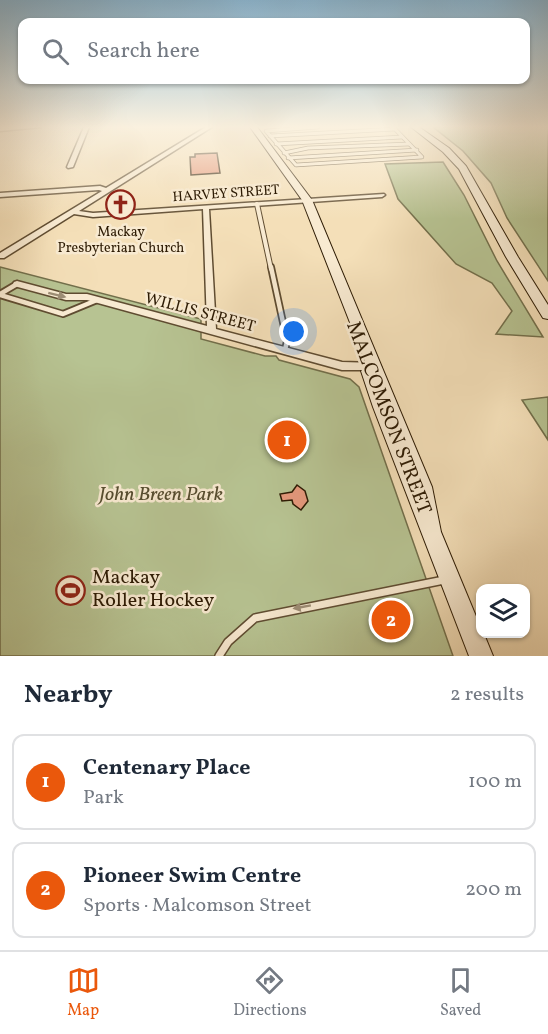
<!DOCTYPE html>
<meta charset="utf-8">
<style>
:root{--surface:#fff;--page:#f6f6f7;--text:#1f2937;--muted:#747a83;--line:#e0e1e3;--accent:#ea580c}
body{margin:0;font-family:Vollkorn,serif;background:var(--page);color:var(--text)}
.controls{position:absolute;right:18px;bottom:18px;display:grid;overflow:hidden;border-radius:12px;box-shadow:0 2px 4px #0004}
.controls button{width:54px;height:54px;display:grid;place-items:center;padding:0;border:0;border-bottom:2px solid var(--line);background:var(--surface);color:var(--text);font:30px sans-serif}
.you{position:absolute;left:294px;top:332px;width:21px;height:21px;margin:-15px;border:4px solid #fff;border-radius:50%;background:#1a73e8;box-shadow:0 0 0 9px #1a73e833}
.badge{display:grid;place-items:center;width:39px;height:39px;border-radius:50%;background:var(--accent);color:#fff;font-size:20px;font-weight:700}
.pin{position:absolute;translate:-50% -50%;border:3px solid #fff;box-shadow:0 2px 6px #0006}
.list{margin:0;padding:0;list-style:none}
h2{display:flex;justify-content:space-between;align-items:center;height:78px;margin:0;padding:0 24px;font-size:26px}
h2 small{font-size:20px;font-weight:400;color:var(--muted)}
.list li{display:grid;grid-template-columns:39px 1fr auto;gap:18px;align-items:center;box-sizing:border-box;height:96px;margin:0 12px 12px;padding:0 12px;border:2px solid var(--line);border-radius:12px}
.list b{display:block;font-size:22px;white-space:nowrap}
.list p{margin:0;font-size:20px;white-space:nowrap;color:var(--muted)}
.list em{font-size:20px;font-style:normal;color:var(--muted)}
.icon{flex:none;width:33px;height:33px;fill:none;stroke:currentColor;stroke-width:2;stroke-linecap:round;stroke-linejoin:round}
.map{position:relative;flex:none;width:548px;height:656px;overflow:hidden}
.search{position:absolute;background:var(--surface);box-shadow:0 2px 4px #0004;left:18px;right:18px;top:18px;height:66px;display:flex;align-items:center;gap:15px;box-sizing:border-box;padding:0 21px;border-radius:12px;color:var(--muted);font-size:22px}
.sheet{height:294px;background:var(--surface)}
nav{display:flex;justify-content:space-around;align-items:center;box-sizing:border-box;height:84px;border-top:2px solid var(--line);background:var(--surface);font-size:16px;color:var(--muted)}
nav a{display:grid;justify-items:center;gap:3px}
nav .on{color:var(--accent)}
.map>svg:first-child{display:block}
.green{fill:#b7c392;stroke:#726f4b;stroke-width:1.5}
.building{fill:#e6997d;stroke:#2d1b04;stroke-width:1.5}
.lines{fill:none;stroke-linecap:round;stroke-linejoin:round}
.service-far3-casing{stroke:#5f4c31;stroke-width:4.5}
.service-far2-casing{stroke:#5f4c31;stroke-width:6}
.service-far1-casing{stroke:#5f4c31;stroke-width:8}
.service-casing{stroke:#5f4c31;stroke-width:10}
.minor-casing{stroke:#5f4c31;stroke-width:3}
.tertiary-casing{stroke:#5f4c31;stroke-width:3}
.secondary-casing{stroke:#2d1b04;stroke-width:2}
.service-far3{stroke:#f8ead1;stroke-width:3}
.service-far2{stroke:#f8ead1;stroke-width:4}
.service-far1{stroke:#f8ead1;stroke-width:4.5}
.service{stroke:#f8ead1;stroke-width:7}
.minor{fill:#f8ead1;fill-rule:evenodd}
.tertiary{fill:#f8ead1;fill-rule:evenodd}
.secondary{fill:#f8ead1;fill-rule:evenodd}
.oneway{fill:#9d8d75}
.labels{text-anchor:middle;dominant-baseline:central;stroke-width:5;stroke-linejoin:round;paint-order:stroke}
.far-street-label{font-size:14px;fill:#2d1b04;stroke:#f8ead1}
.far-poi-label{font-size:14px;fill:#2d1b04;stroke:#f8ead1}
.street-label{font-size:16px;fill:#2d1b04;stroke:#f8ead1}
.near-street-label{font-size:20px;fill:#2d1b04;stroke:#f8ead1}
.near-park-label{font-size:20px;font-style:italic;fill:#564d2f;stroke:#f8ead1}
.near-poi-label{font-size:20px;fill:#2d1b04;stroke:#f8ead1;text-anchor:start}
</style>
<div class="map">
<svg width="548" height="656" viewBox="0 0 548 656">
<rect width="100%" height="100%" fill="#f4dfb8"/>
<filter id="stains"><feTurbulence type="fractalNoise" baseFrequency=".00333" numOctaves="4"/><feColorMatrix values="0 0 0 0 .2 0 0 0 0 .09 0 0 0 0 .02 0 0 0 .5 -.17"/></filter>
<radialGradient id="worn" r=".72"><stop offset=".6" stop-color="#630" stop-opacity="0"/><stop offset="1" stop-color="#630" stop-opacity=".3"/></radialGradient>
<g class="green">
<polygon points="433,127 548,127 548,281 507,218 491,183 463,151"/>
<polygon points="443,162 464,195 497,261 543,337 496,334 512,311 492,283 456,264 398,199 385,164"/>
<polygon points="0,267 201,319 201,339 265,356 276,356 279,360 350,379 359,387 453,656 0,656"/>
<polygon points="548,397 548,440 522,400"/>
</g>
<g class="building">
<polygon points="217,153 220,173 191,175 190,157 195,157 195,154"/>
<polygon points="297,485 305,491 308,501 301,510 293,504 292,500 282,501 280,494 292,492"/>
</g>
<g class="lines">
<defs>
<g id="service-far3">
<polyline points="318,127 266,131 296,165 422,157 393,127"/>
<polyline points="270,136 395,129"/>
<polyline points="276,144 402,137"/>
<polyline points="284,153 308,148 409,144"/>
<polyline points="288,158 417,150"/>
</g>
<polyline id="service-far2" points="257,204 271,269"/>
<g id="service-far1">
<polyline points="271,267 287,341 285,350"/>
<polyline points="0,294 17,284"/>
<polyline points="0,295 63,314 97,300"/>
</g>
<polyline id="service" points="219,656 228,642 255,618 444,580"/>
<g id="minor">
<polygon points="84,127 89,127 73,167 68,168 67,167"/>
<polygon points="206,127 212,127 79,211 93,213 384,194 385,195 382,197 209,209 216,329 342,362 376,363 379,364 381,367 379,370 342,370 87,300 66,300 14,286 13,284 14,282 17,281 66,294 87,294 207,326 203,209 93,217 74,214 4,258 0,258 0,253 102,191 99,190 0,197 0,193 100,186 106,188"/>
</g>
<polygon id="tertiary" points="0,127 41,127 0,131"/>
<g id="secondary">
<polygon points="250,127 257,127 312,200 432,487 441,532 480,626 480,634 484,634 493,656 469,656 373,407 361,371 367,366 302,200"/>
<polygon points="411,127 419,127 449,148 466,166 518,257 548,305 548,319 543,318 506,257 459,169 443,152"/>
</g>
</defs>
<use href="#service-far3" class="service-far3-casing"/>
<use href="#service-far2" class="service-far2-casing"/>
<use href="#service-far1" class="service-far1-casing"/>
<use href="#service" class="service-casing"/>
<use href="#minor" class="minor-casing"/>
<use href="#tertiary" class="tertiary-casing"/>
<use href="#secondary" class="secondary-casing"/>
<use href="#service-far3" class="service-far3"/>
<use href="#service-far2" class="service-far2"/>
<use href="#service-far1" class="service-far1"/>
<use href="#service" class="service"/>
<use href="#minor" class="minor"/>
<use href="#tertiary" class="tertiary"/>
<use href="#secondary" class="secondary"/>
</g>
<defs><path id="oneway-solid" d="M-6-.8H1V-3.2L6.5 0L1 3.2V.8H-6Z" transform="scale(1.5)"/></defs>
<g class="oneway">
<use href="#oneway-solid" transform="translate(57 295) rotate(14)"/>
<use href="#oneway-solid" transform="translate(302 607) rotate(170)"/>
</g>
<linearGradient id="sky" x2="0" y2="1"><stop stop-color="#8ab7d4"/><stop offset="0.58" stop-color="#faf1df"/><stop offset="1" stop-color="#faf1df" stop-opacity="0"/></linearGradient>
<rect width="548" height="219" fill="url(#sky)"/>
<defs>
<symbol id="church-ring" viewBox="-11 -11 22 22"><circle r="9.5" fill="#f8ead1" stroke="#8f2418" stroke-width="1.5"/><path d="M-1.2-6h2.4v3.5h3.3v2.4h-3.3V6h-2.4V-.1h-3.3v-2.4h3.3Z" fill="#8f2418"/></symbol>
<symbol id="stadium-ring" viewBox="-11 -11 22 22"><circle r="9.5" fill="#f8ead1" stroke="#8f2418" stroke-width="1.5"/><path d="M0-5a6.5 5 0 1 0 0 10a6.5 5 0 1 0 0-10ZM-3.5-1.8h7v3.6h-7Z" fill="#8f2418"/></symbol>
</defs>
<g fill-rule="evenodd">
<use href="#church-ring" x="104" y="188" width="33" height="33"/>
<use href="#stadium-ring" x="54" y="574" width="33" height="33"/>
</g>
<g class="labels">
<g class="far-street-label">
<text transform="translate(226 194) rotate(-4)">HARVEY STREET</text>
</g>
<g class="far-poi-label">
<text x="121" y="232">Mackay<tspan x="121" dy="16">Presbyterian Church</tspan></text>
</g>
<g class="street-label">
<text transform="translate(200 313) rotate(15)">WILLIS STREET</text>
</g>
<g class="near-street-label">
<text transform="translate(388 418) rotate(69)">MALCOMSON STREET</text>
</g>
<g class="near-park-label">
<text x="161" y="495">John Breen Park</text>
</g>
<g class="near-poi-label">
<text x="92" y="578">Mackay<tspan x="92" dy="23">Roller Hockey</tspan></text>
</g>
</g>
<rect width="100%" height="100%" filter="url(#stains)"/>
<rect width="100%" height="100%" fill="url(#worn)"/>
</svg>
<div class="controls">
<button><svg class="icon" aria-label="layers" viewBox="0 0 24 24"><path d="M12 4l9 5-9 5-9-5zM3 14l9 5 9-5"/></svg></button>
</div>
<div class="you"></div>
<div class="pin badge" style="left:287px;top:440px">1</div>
<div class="pin badge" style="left:391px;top:620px">2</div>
<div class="search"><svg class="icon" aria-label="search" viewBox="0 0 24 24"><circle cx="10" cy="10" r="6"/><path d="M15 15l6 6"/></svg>Search here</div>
</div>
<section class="sheet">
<h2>Nearby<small>2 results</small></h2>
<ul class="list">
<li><span class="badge">1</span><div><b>Centenary Place</b><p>Park</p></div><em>100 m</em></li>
<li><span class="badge">2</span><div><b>Pioneer Swim Centre</b><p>Sports · Malcomson Street</p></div><em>200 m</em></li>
</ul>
</section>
<nav>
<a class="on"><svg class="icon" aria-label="map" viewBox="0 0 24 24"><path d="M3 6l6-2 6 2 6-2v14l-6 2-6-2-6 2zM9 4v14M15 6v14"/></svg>Map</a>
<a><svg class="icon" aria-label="directions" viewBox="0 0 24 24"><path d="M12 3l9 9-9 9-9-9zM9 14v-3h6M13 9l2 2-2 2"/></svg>Directions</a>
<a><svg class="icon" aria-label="saved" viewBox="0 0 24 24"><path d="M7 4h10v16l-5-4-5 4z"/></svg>Saved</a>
</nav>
